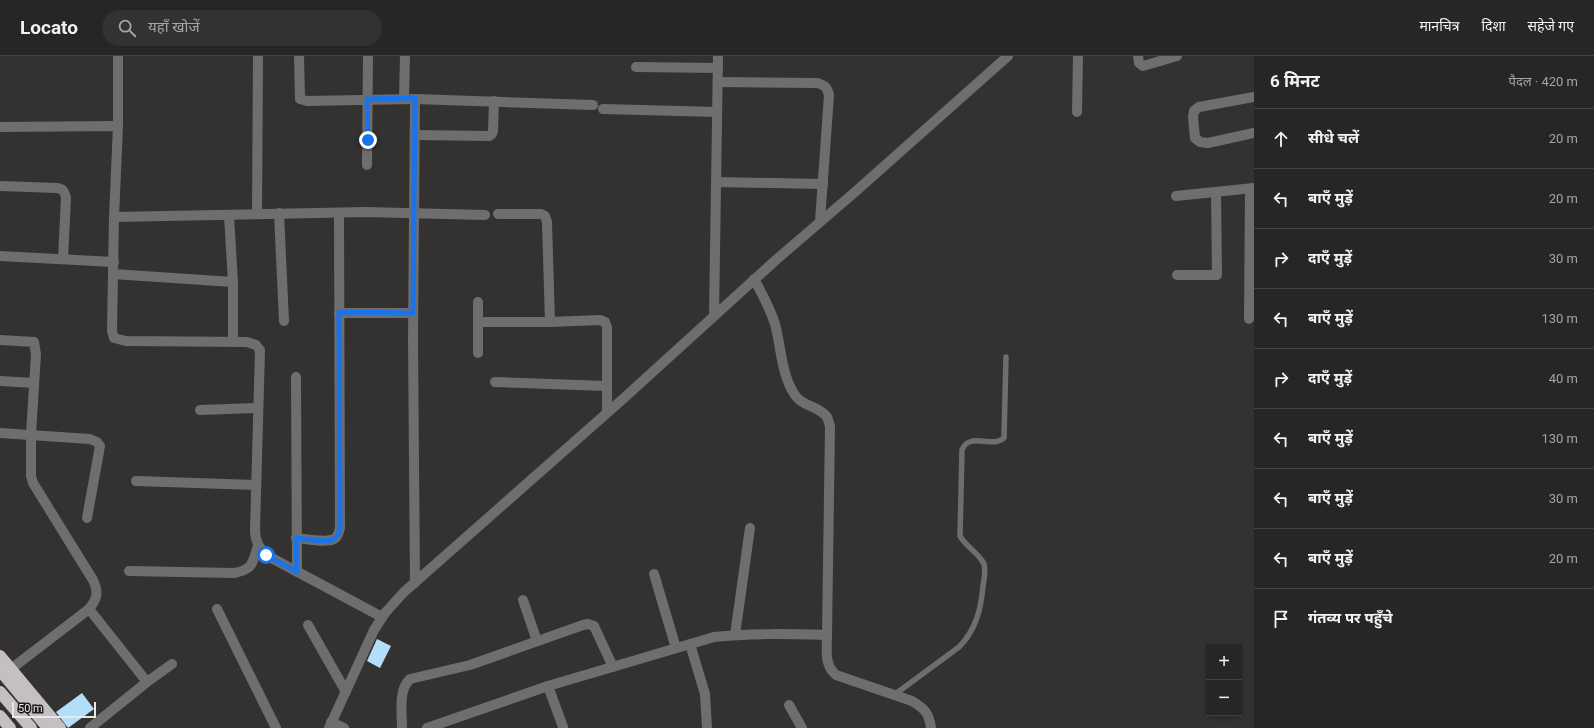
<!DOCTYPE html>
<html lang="hi">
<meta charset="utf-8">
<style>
:root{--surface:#272525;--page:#333132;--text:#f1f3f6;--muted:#a4a5a7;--line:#434242}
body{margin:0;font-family:Roboto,"Noto Sans Devanagari",sans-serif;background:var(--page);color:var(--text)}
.controls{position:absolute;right:12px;bottom:12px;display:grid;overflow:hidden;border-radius:0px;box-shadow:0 2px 6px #0003}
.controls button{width:36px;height:36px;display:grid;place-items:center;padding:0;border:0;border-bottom:1px solid var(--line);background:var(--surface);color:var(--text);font:20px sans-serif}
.scale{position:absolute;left:12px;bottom:10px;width:84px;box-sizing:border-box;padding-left:4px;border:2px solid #e9e7e7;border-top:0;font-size:11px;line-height:14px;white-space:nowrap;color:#e9e7e7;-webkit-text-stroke:3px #1b191a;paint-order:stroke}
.stop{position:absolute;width:12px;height:12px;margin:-9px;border:3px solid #1a73e8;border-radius:50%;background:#fff}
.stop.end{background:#1a73e8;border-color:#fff;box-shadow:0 1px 4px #0008}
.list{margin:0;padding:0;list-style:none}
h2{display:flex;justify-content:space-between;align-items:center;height:52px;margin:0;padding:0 16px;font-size:17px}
h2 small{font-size:13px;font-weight:400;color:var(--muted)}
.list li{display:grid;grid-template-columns:26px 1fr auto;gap:12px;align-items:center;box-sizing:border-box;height:60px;padding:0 16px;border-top:1px solid var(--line)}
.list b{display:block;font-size:15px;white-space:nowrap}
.list em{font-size:13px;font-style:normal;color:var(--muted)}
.icon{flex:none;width:22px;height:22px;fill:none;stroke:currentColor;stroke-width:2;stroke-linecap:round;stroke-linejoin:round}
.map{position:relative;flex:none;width:1254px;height:672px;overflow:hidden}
header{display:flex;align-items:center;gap:24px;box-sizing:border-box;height:56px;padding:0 20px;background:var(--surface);border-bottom:1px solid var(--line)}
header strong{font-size:19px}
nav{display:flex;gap:22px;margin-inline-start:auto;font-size:14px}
.search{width:280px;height:36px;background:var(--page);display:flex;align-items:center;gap:10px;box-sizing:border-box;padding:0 14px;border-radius:22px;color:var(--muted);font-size:15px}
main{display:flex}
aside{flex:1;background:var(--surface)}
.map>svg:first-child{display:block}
.building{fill:#b3defa}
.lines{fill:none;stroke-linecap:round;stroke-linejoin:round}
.lane{stroke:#6f6e6e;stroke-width:5.5}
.street{stroke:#6f6e6e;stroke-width:10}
.highway{stroke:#c4c0c1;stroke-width:12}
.route{stroke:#1a73e8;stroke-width:5}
</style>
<header>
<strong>Locato</strong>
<div class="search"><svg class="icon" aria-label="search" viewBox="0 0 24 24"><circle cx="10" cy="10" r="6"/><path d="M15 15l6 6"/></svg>यहाँ खोजें</div>
<nav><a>मानचित्र</a><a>दिशा</a><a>सहेजे गए</a></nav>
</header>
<main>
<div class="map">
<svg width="1254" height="672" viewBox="0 0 1254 672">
<rect width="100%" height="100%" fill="#343131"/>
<g class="building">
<polygon points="377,583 391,590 380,612 367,605"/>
<polygon points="82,637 94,653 68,672 56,656"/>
</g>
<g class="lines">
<path class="lane" d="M894,639L959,591C976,574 981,553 983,530C984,523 986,515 984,508C979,497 966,491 960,480L962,394C969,375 992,393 1004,382L1006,301"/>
<g class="street">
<polyline points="299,0 300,43 307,45 415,43 593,49"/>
<polyline points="1138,0 1139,7 1143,10 1177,0"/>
<polyline points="636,11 718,12"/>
<path d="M718,26L817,27C825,29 827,31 829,39L820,165"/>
<polyline points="1254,41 1199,51 1194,55 1193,61 1195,82 1200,86 1208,87 1254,77"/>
<polyline points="404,43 405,0"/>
<polyline points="603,53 717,56"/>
<polyline points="1077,56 1078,0"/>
<polyline points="118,70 118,0"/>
<path d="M0,71L118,70L114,161L112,275L114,282L126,285L247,286L256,289L260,294L255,474C255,485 259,491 266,499L382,561"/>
<polyline points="415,79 489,80 492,78 493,75 494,45"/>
<polyline points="367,109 368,0"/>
<polyline points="716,126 823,128"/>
<path d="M0,130L57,132C63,133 64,135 66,141L63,203"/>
<polyline points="1176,140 1254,132"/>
<polyline points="279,157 284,265"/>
<polyline points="257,158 258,0"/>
<polyline points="498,158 541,158 545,160 547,166 550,266 600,264 605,266 607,271 607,356"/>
<polyline points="229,160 233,226 233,286"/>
<polyline points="114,161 366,156 485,159"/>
<polyline points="0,200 114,206"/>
<polyline points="113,218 233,226"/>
<polyline points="1177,219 1217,219 1216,136"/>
<path d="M754,223C762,238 770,252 775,268C781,290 781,316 793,336C801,351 818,349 827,361C828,363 829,367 830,370L827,579C827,594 824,609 836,619L912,645C925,653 929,657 931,672"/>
<polyline points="478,246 478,297"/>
<polyline points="339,257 413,257"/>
<polyline points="714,260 718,0"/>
<polyline points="1249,263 1250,133"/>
<polyline points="478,266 550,266"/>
<path d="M0,284L34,286L36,298L31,378V420L33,427L93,524C99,537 97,543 89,553L11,613"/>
<polyline points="296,321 297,516"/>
<polyline points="0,325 34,327"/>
<polyline points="495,326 606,330"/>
<polyline points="200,354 258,352"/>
<polyline points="0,377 90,383 97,386 100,390 87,462"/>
<polyline points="136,425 256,429"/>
<path d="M296,482C306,483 326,487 334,483C338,481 339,476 340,472L339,158"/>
<path d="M129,515L234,517C254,513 252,507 258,490"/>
<polyline points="654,518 676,592"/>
<polyline points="415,527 413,284 415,43"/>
<polyline points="523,544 537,585"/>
<polyline points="89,553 147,626"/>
<polyline points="217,553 276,672"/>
<polyline points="308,569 346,636"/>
<polyline points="735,579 750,472"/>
<polyline points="690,588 705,638 707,672"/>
<polyline points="548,630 563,671"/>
<polyline points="789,649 802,672"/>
<polyline points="331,666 344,672"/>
<polyline points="90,672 147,626 172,608"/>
<polyline points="329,672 374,574 385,557 404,536 624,342 777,203 855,136 1008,0"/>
<path d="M402,672C402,657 398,634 410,623L470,609L583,569L588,568L594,570L613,611"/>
<path d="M427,672L548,630L714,581C751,577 789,578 827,579"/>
</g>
<g class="highway">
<polyline points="0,600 60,672"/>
<polyline points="0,614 48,672"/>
<polyline points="0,636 31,672"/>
<polyline points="0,660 10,672"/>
</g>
</g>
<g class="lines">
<path class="route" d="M266,499L297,516L296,482C305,483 327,487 334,483C338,481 339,476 340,472L339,256L413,257L415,42L367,43L368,84"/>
</g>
</svg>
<div class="controls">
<button>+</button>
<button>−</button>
</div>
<div class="scale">50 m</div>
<div class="stop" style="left:266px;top:499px"></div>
<div class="stop end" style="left:368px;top:84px"></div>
</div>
<aside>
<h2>6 मिनट<small>पैदल · 420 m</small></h2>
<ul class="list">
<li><svg class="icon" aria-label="ahead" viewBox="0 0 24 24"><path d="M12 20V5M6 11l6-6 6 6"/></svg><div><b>सीधे चलें</b></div><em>20 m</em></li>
<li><svg class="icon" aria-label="left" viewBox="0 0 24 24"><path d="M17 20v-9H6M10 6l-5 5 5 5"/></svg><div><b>बाएँ मुड़ें</b></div><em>20 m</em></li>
<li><svg class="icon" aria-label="right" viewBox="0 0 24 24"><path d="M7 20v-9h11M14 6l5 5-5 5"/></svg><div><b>दाएँ मुड़ें</b></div><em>30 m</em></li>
<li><svg class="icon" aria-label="left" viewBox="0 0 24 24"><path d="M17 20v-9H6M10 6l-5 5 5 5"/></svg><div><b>बाएँ मुड़ें</b></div><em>130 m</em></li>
<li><svg class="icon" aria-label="right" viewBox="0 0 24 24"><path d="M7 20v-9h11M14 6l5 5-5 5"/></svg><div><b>दाएँ मुड़ें</b></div><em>40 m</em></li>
<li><svg class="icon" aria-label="left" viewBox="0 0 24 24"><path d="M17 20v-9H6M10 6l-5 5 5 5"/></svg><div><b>बाएँ मुड़ें</b></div><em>130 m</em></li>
<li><svg class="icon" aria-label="left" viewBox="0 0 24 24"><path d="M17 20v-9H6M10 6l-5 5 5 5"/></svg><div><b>बाएँ मुड़ें</b></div><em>30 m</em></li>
<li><svg class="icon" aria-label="left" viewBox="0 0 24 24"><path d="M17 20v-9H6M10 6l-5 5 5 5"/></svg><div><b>बाएँ मुड़ें</b></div><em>20 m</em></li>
<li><svg class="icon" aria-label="arrive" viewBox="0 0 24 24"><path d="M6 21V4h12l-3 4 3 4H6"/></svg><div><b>गंतव्य पर पहुँचे</b></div></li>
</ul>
</aside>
</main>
